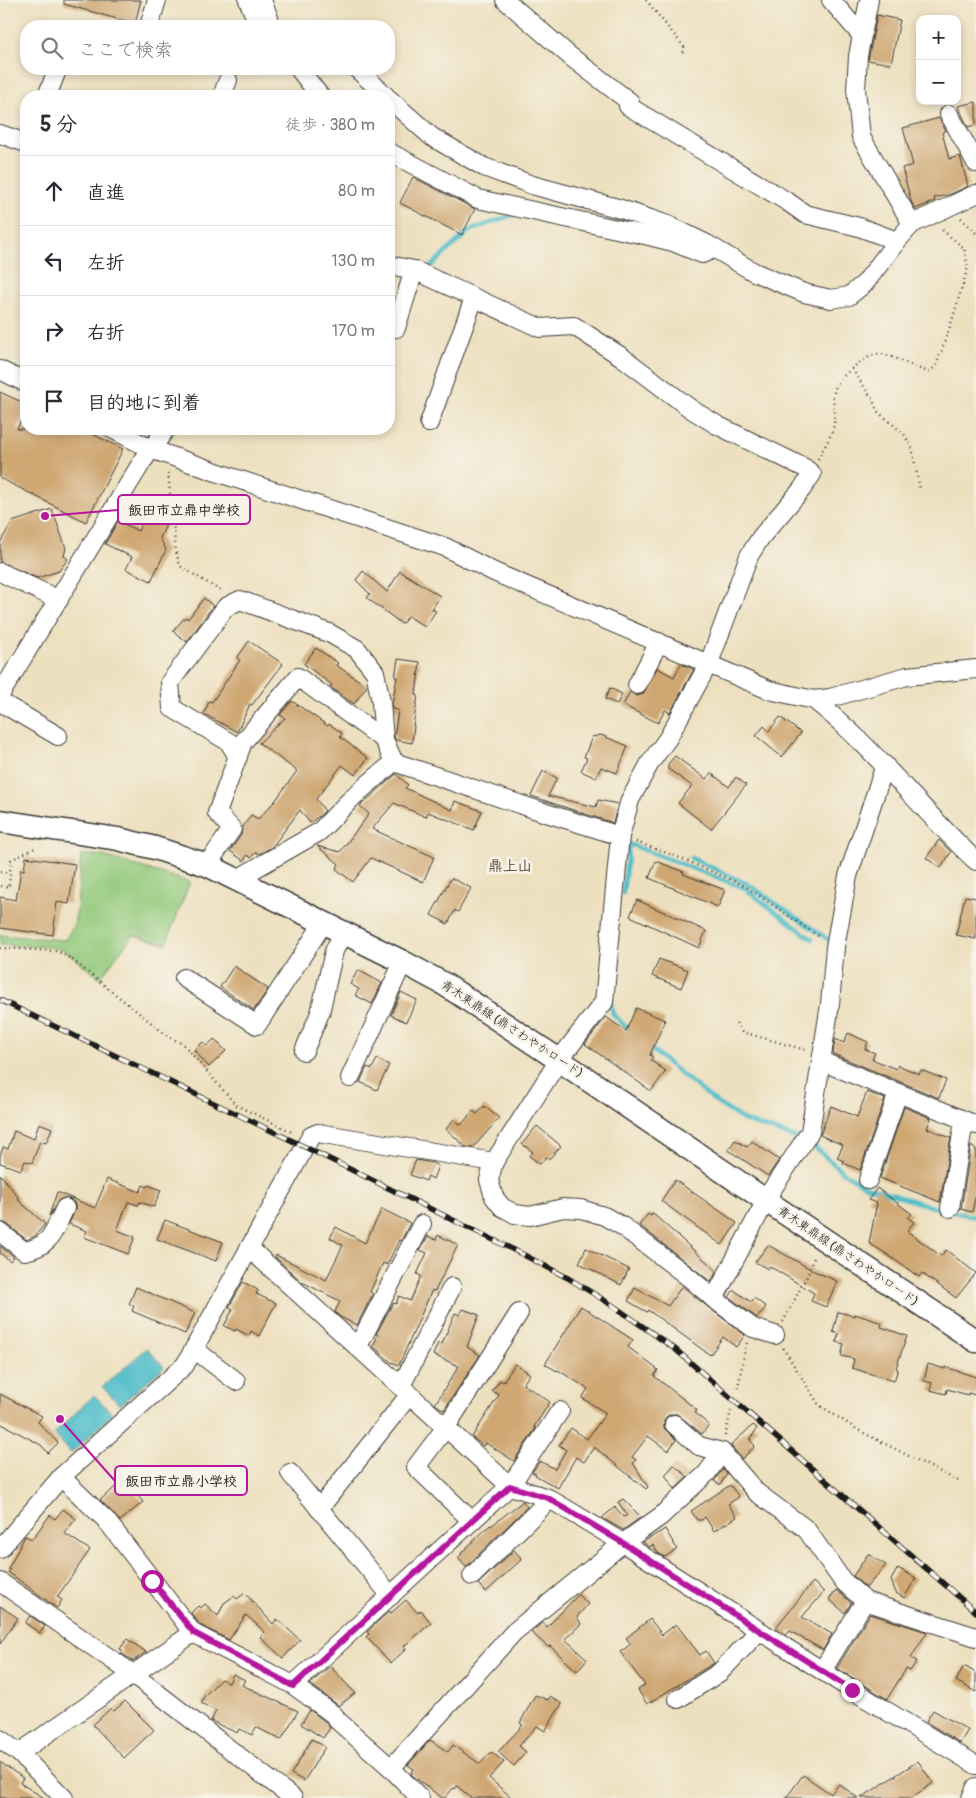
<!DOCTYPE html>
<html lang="ja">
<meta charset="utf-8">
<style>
:root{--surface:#fff;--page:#f2f2f3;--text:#2b2b33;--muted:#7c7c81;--line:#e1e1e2}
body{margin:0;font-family:Pangolin,"Klee One",sans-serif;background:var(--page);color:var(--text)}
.controls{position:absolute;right:15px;top:15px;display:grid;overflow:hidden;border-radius:10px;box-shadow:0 2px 8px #0003}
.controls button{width:45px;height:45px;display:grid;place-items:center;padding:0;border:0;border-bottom:1px solid var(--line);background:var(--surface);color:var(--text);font:25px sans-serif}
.stop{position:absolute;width:15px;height:15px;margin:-11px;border:4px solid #b5179e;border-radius:50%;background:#fff}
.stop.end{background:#b5179e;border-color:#fff;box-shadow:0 1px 5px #0008}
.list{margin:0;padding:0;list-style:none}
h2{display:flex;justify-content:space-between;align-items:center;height:65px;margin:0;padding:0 20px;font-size:21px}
h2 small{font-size:16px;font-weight:400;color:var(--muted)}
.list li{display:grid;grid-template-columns:32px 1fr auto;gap:15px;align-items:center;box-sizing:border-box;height:70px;padding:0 20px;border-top:1px solid var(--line)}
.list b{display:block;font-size:19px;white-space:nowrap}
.list em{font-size:16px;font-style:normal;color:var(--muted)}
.icon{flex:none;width:28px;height:28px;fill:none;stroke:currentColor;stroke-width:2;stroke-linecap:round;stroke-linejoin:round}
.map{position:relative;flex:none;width:976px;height:1798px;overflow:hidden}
.search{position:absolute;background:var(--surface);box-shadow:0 2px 8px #0003;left:20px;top:20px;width:375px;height:55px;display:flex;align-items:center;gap:12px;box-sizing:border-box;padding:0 18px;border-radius:20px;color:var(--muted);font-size:19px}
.panel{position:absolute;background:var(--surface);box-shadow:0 2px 8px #0003;left:20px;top:90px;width:375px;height:345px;border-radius:20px}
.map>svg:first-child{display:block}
.green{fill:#92c97c;stroke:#57724c}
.water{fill:#51bec9;stroke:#366d72}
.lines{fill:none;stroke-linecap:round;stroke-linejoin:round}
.stream{stroke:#51bec9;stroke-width:4.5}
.building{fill:#cfa773}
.minor-casing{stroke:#3b3934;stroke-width:20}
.major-casing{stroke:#3b3934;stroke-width:25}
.path{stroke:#3b3934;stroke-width:2.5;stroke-dasharray:1 4;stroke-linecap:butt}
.minor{stroke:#fff;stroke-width:18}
.major{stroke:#fff;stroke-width:22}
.rail-casing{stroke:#1c1c1c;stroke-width:5.5}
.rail{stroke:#f7f3e8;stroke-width:4;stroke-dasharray:11;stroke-linecap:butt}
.route{stroke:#b5179e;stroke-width:6}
.labels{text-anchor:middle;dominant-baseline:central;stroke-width:5;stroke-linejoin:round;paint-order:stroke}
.street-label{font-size:12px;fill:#1c1c1c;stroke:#f7f3e8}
.quarter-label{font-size:15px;font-weight:bold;fill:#5b4d3a;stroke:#f7f3e8}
.leader{fill:none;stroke:#b5179e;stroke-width:2}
.callout-dot{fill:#b5179e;stroke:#f7f3e8;stroke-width:2}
.callout{fill:#f7f3e8;stroke:#b5179e;stroke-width:2}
.callout-label{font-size:14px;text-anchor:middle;font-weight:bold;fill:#1c1c1c}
</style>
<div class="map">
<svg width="976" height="1798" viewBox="0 0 976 1798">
<rect width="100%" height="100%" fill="#f7f3e8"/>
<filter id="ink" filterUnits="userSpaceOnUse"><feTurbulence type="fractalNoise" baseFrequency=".02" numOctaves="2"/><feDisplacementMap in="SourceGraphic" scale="10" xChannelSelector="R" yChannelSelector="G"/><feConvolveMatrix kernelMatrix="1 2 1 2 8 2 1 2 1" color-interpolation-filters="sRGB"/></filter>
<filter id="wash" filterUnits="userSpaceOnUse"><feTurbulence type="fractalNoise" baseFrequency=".0096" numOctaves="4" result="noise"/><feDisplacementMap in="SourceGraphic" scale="20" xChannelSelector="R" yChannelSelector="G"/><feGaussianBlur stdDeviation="1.12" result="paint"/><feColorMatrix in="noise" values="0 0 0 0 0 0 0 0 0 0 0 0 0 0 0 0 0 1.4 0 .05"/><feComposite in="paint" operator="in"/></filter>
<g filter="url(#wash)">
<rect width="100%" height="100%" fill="#ede0bf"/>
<polygon class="green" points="81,854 104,856 190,882 166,944 133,935 100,978 64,950 49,947 0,945 0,935 65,940 74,925 77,908"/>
<g class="water">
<polygon points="147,1348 164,1367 120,1405 102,1387"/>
<polygon points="94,1395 113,1414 71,1453 54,1434"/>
</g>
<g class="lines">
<g class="stream">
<polyline points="427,270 469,231 515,214"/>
<polyline points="691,858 748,884 829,940"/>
<polyline points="623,893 629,844 744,888 812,939"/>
<polyline points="610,1000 613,1014 631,1032"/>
<polyline points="648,1047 717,1103 745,1121 799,1139"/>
<polyline points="810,1143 844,1173 866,1186 945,1211"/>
<polyline points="953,1212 976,1217"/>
</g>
</g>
<g id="blocks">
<g class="building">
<polygon points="64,0 141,0 135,24 64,4"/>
<polygon points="877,15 900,20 891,64 868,60"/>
<polygon points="976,102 976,125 968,127 958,106"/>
<polygon points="939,118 946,131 942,132 949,159 960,156 968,186 951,194 934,198 935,201 915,209 911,201 902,168 913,165 903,128"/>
<polygon points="413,177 475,209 462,235 400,203"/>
<polygon points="0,392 26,404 26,408 17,429 82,429 123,449 86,522 0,478"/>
<polygon points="52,509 66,548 64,556 68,559 59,571 37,578 0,562 0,543 12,522"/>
<polygon points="146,515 166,525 160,538 166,550 151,581 126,569 132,557 105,544 118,521 138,531"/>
<polygon points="363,571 387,592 400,571 440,596 432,609 436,611 425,627 408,616 402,624 367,598 370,594 356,580"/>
<polygon points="204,598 213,606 187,642 173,631 185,617 188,619"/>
<polygon points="249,641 283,664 252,705 250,704 237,732 204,714 209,701 212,702 240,660 237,658"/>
<polygon points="316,648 338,663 336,665 367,686 354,704 330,687 332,685 304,664"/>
<polygon points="398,659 420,662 416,695 418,695 413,726 414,726 412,743 396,740 394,737 398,710 392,709 392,704 397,677 395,677"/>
<polygon points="681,664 694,669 670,713 665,710 658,723 623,705 630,692 637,696 643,694 657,668 674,677"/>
<polygon points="610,688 622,694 617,704 605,699"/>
<polygon points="292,701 328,726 329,724 342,733 340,737 368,758 355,775 342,765 316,799 325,811 323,813 310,823 300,810 272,847 259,854 256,852 251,858 247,855 244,861 230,851 241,835 242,828 251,815 258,819 275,801 297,771 259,743 285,718 280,715"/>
<polygon points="780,717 801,733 782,757 756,736 764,726 769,731"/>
<polygon points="601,735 628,746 617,773 601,767 596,778 581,771 587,758 584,757 592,737"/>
<polygon points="675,756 706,779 711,773 729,787 736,777 746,785 711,829 678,803 692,786 668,769 668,764"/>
<polygon points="543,771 557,778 548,796 596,807 598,800 618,804 613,823 531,796"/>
<polygon points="396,774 408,785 405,788 452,810 455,801 482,811 474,830 428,812 426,817 394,803 372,829 434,857 423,882 371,858 353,882 336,869 339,864 317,846 340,852 369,814 360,806"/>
<polygon points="939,840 951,852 941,868 926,858"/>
<polygon points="26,857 75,864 69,904 57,902 53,935 0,928 0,897 16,900 21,869 24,870"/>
<polygon points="656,861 684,872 683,874 725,890 718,907 649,878"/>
<polygon points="451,878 471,888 458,912 455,910 448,924 431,915"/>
<polygon points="965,896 976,898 976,939 956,935"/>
<polygon points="637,900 706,931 699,948 630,916"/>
<polygon points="659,959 688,970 681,988 652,976"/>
<polygon points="234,966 268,989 254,1010 220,987"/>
<polygon points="358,970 382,983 372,1004 355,995 359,989 350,984"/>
<polygon points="401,992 417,1000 406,1022 391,1015"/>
<polygon points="636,1008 665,1020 650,1055 653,1057 650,1060 666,1071 651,1091 585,1044 606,1017 626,1031"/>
<polygon points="848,1033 868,1042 865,1049 875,1053 872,1059 896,1069 898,1065 919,1074 921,1070 946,1080 939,1098 833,1054 835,1039 844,1043"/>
<polygon points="214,1039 226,1051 209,1067 194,1050 203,1042 207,1046"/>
<polygon points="377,1059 389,1065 377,1090 360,1082 367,1067 372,1069"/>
<polygon points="867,1092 885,1099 860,1170 843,1163 844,1161 837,1158 843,1145 820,1135 831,1106 857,1117"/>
<polygon points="484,1106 499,1118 473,1148 466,1147 446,1129 454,1119 461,1125 473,1111 477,1114"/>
<polygon points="904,1107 931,1118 927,1128 951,1138 940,1202 880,1178"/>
<polygon points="39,1123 52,1128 46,1143 40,1141 32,1163 25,1161 21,1170 0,1163 0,1156 3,1147 8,1149 14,1131 34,1139"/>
<polygon points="537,1126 561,1146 549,1159 546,1157 540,1164 529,1156 533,1152 522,1144"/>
<polygon points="735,1140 747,1147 752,1141 779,1160 768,1176 728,1150"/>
<polygon points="971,1146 976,1149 976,1194 972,1212 961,1209"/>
<polygon points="416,1160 433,1163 438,1166 433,1179 428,1176 426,1181 410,1175"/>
<polygon points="0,1174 19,1198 18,1200 45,1224 35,1236 27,1240 7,1224 0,1222"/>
<polygon points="107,1179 140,1192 143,1185 147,1187 148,1185 161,1190 154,1207 140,1202 138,1205 128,1202 117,1230 135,1237 128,1254 84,1237 87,1231 69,1224 76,1208 74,1202 70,1199 64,1198 59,1200 49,1216 57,1192 95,1208"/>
<polygon points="675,1180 737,1223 722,1245 661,1201"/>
<polygon points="877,1188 912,1214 908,1218 914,1222 907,1231 941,1256 946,1250 976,1273 956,1298 922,1273 919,1277 885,1253 869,1243 877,1203 868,1200"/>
<polygon points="382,1209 410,1223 401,1241 399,1240 387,1265 383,1263 370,1292 373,1294 357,1325 340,1317 335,1312 340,1301 302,1282 275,1257 276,1255 326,1280 343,1245 330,1238 336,1227 365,1243"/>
<polygon points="652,1213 717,1271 711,1282 639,1225 648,1214 651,1216"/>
<polygon points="165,1220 223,1242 216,1261 157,1239"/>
<polygon points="438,1235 458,1245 435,1291 432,1290 399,1365 391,1362 373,1346 378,1335 376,1334 393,1303 396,1304 399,1296 410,1301 421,1276 417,1274 427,1253 420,1250 428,1236 436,1240"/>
<polygon points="768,1245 814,1271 837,1281 826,1307 811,1301 814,1293 769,1266 768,1269 755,1262"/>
<polygon points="0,1246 14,1257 10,1261 0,1253"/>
<polygon points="586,1248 629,1269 621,1285 579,1263"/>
<polygon points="243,1282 258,1290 256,1294 276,1303 259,1336 251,1331 249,1336 236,1329 235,1331 224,1326 233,1309 229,1307"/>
<polygon points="682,1286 708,1307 745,1335 736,1347 723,1337 710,1355 648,1310 647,1312 628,1301 635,1288 668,1306"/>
<polygon points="136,1287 195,1313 185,1334 132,1311 134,1306 129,1304"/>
<polygon points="734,1290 751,1302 754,1298 766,1307 757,1318 729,1297"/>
<polygon points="581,1306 633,1340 628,1347 658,1370 654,1376 697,1410 695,1413 709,1425 702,1434 677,1414 671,1414 666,1417 664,1421 664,1428 676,1440 668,1451 648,1436 632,1457 636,1460 633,1463 648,1487 646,1489 594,1447 584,1462 576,1457 558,1488 535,1475 536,1474 532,1472 540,1461 555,1469 566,1450 559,1445 571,1428 587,1439 606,1413 582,1398 588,1389 558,1370 557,1371 545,1364"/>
<polygon points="463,1309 479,1315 467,1347 480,1355 444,1410 435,1404 459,1366 433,1355 438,1343 442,1344 455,1313 460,1315"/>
<polygon points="838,1312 855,1316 855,1314 882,1323 881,1327 907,1336 896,1368 898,1369 894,1381 852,1368 854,1359 841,1356 844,1344 836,1342 839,1334 833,1332"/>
<polygon points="515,1364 530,1374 523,1384 550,1402 534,1427 536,1428 514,1461 486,1443 483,1446 472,1437 499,1395 492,1391 500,1380 503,1382"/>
<polygon points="928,1364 945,1369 945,1367 976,1377 976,1395 968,1393 968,1395 947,1389 946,1394 930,1390 932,1383 924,1381"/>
<polygon points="0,1394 42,1416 38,1422 58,1443 48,1453 41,1445 0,1423"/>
<polygon points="753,1425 757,1428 750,1440 755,1446 742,1459 731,1446 732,1444"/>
<polygon points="674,1465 688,1477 675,1489 665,1475"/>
<polygon points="723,1469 727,1474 720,1485 714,1481"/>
<polygon points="124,1480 143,1502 120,1521 100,1500"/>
<polygon points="730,1485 739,1497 728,1504 737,1517 714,1531 705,1517 702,1520 697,1520 691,1511"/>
<polygon points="623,1499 641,1517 623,1530 602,1518 615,1507 624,1517 627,1515 618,1502"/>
<polygon points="523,1501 527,1507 466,1567 458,1558 462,1554 461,1553 490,1525 491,1526"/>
<polygon points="63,1509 76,1519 64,1533 90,1550 57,1597 62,1600 57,1608 8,1572 10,1570 8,1569 25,1536 32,1539 50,1515 55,1519"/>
<polygon points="665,1529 677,1549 665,1557 658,1553 653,1545 649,1547 643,1542"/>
<polygon points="514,1550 522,1559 486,1592 478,1584"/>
<polygon points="868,1554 886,1565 866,1588 853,1576"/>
<polygon points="898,1568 916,1578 904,1598 896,1593 891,1580"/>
<polygon points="813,1582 824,1592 802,1617 832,1634 823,1650 790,1631 786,1635 776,1627"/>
<polygon points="837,1590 851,1603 845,1613 829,1599"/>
<polygon points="245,1593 273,1624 277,1619 300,1640 283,1658 260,1637 265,1632 246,1615 229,1640 200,1625 191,1613 198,1606 201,1608 205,1604 218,1616 224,1603 234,1596 237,1599"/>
<polygon points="578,1595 588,1604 577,1617 581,1624 565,1639 587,1659 577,1671 550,1646 548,1647 531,1632 543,1622 547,1627"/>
<polygon points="406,1600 418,1613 421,1610 431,1623 404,1646 406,1649 391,1663 366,1637 369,1634 367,1632 389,1611 391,1613"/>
<polygon points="0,1606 18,1618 0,1644"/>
<polygon points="870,1614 927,1632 911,1658 917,1661 910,1671 906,1669 887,1699 837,1668"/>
<polygon points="30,1616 45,1626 40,1633 25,1623"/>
<polygon points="650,1619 662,1635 676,1624 700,1655 706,1651 714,1663 647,1704 638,1690 645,1685 620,1652 631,1644 626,1638"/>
<polygon points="127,1639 146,1652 133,1661 121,1653 123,1651 120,1649"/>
<polygon points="330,1666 355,1693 339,1706 310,1684"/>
<polygon points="964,1666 976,1673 976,1692 956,1681"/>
<polygon points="233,1674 245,1680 242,1685 298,1711 281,1740 256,1727 252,1735 239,1729 237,1733 211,1721 216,1711 201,1703 205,1695 221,1679 229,1683"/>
<polygon points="535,1695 548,1700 550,1696 562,1704 545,1731 537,1726 519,1746 526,1752 514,1766 498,1752 523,1725 520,1723"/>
<polygon points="125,1701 154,1730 124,1758 93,1725 111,1708 114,1711"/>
<polygon points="310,1710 326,1722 330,1728 323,1738 301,1724"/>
<polygon points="933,1710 968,1730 960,1743 926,1722"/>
<polygon points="312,1739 325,1747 304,1781 291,1774"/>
<polygon points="430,1740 448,1752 453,1745 480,1764 491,1752 504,1762 489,1778 512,1798 471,1798 457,1786 455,1789 453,1788 445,1798 442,1798 413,1776 411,1774 414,1769 408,1765"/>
<polygon points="918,1761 933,1783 911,1798 861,1798"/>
<polygon points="0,1762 23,1778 20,1783 44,1798 0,1798"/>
<polygon points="803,1775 831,1794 839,1784 858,1798 786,1798"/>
</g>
</g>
</g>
<g filter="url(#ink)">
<use href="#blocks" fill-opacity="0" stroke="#3b3934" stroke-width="1"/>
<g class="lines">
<defs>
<g id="minor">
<polyline points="248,0 259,26"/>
<polyline points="262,0 272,26"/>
<polyline points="505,0 571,57 630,102 628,106 788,202 805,214 859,227 897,241"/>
<polyline points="831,0 861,35"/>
<polyline points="869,0 858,56 856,89 861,137 912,224"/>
<polyline points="149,26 157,0"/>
<polyline points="299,69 320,96"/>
<polyline points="357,69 386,96"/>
<polyline points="47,96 56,73"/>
<polyline points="222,96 228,80"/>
<polyline points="389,99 432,137 484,167 532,185 621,209 668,225 707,244 754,272 804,293 831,299 849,296 865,283 897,241 912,224 976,194"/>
<polyline points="949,114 976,163"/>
<polyline points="0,134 26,143"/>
<polyline points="389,152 478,199 649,236 673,242 702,254 709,251"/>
<polyline points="389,265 414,270 540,328 574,326 622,357 691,409 717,425 805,468 812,474 802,489 761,537 749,556 709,663 668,738 650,763 630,800 620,836 604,1002 559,1060 494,1162 489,1180 494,1197 502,1207 515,1214 530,1216 563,1208 581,1209 604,1216 622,1226 691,1279 714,1299 753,1328 775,1335"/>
<polyline points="389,328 396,328 414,270"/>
<polyline points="0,370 26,383"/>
<polyline points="429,423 474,298"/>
<polyline points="112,429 151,449 222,474 445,547 494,572 769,690 814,700 830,698 907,676 976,669"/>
<polyline points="0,572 59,600"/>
<polyline points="637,685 659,642"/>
<polyline points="0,695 142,462 166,429"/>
<path d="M814,700C875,748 920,809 976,861"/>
<polyline points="0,702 58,736"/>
<polyline points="238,757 229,742 172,708 170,682 226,607 240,600 329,633 357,649 375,672 381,702 384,740 394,762 546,813 620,836"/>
<polyline points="207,865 232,829 217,813 243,742 298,677 384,740"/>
<polyline points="237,879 319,832 354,796 394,762"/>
<polyline points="184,978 257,1025 324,922"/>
<polyline points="304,1051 320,1013 334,951 343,932"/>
<polyline points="821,1061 976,1125"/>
<polyline points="350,1078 403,962"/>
<polyline points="868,1180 898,1093"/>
<polyline points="765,1200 810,1132 830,1004 835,947 848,876 885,765"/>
<polyline points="950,1208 964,1121"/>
<path d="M0,1232L24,1251C51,1247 54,1230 65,1208"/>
<polyline points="249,1248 510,1486 548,1498 623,1543 852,1690 976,1765"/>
<polyline points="714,1299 762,1208"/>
<polyline points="358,1346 422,1224"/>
<polyline points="194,1349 236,1381"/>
<polyline points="401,1386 452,1287"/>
<polyline points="674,1424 699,1446 722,1452 756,1492 806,1529 842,1580 865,1601 976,1637"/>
<polyline points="290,1473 391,1596"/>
<polyline points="61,1477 106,1520 193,1633 293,1685 334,1715 337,1720 391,1768 420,1798"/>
<polyline points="319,1509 410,1394"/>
<polyline points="472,1521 416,1467 446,1427 519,1313"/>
<polyline points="0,1549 61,1477 185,1365 311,1136 318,1133 494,1162"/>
<polyline points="472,1576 550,1499"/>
<polyline points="0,1582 134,1675 293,1798"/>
<polyline points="822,1671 865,1601"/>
<polyline points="293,1685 510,1486 560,1411"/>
<polyline points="678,1699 720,1672 759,1631"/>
<polyline points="0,1739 19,1753 64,1798"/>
<polyline points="19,1753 193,1633"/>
<polyline points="391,1768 514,1632 623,1543 661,1516 707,1473 722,1452"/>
<polyline points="971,1798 976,1787"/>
</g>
<polyline id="major" points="0,821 118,839 155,848 207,865 403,962 444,984 559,1060 765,1200 976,1341"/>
</defs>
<use href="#minor" class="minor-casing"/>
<use href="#major" class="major-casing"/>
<g class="path">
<polyline points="646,0 684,47 681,56"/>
<polyline points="961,218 976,233"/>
<polyline points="852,369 873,400 877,411 904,434 912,448 920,490"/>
<path d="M818,459C823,448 833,435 834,424C836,413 831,400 835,389C838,377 870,351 882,354C898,358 912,367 929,372L936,366L952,321L968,267L964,248L941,229"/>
<polyline points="168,473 176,552 180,566 221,591"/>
<polyline points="636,842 673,855 745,886 821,938"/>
<polyline points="0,872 10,873"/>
<polyline points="1,886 9,887 11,860 37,847"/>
<polyline points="0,948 57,951 70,958 169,1037 183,1044 236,1105 294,1133"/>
<polyline points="736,1023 742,1032 806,1050"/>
<polyline points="783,1322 809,1272 815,1255"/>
<polyline points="783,1348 819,1405 858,1430 958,1481"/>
<polyline points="738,1388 745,1349 747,1343"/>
<polyline points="725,1436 731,1411"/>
</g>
<use href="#minor" class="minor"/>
<use href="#major" class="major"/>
<defs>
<polyline id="rail" points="0,1000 305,1147 522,1254 568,1278 612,1305 675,1349 976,1612"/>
</defs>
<use href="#rail" class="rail-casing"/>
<use href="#rail" class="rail"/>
</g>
</g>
<g class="lines" filter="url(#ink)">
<polyline class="route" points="152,1581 194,1633 293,1686 510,1486 548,1498 623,1543 852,1690"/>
</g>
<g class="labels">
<g class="street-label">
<text transform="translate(512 1029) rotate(33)">青木東鼎線 (鼎さわやかロード)</text>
<text transform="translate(848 1256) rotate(34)">青木東鼎線 (鼎さわやかロード)</text>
</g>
<g class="quarter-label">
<text x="510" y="866">鼎上山</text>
</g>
</g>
<path class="leader" d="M45 516L118 510M60 1419L115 1481"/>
<g class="callout-dot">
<circle cx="45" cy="516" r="5"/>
<circle cx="60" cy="1419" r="5"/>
</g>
<g class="callout">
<rect x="118" y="495" width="132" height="29" rx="5"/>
<rect x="115" y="1466" width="132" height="29" rx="5"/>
</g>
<g class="callout-label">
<text x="184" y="515">飯田市立鼎中学校</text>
<text x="181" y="1486">飯田市立鼎小学校</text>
</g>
</svg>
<div class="controls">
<button>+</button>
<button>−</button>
</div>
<div class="stop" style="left:152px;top:1581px"></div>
<div class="stop end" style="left:852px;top:1690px"></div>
<div class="search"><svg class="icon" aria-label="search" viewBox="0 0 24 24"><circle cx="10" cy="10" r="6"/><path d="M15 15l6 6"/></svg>ここで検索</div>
<section class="panel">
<h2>5 分<small>徒歩 · 380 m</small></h2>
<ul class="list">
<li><svg class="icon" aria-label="ahead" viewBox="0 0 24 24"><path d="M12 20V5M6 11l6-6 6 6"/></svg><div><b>直進</b></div><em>80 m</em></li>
<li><svg class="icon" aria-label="left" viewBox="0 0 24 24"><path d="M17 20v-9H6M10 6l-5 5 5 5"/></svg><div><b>左折</b></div><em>130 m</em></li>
<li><svg class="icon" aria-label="right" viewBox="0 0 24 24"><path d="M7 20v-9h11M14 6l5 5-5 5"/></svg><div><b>右折</b></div><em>170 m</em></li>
<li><svg class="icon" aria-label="arrive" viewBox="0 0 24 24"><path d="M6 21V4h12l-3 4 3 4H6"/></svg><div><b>目的地に到着</b></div></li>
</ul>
</section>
</div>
